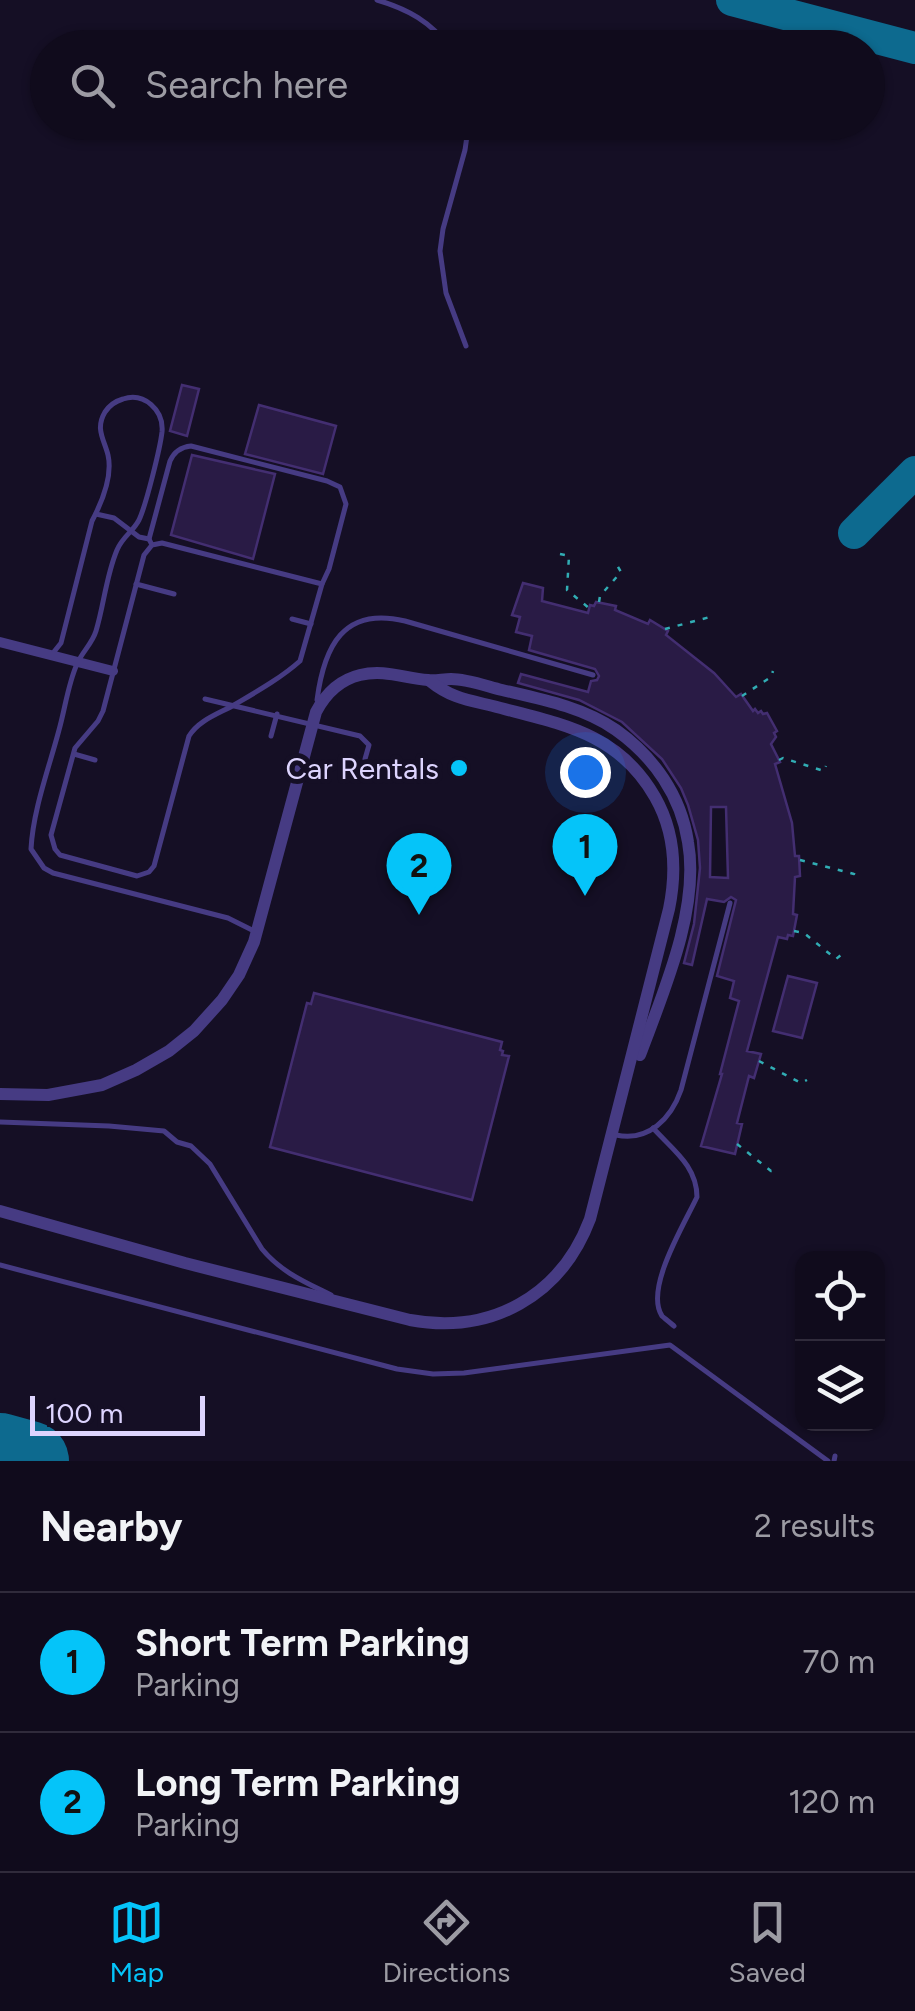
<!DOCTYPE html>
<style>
:root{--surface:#100b1c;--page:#1e1929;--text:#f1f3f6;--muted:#9c9ba3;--line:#302b3b;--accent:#05c4f9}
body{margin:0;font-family:Figtree,sans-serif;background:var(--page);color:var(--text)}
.controls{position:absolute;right:30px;bottom:30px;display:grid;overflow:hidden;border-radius:20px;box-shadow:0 2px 8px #0004}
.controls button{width:90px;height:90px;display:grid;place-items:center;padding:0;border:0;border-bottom:2px solid var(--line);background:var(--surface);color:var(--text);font:50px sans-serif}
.scale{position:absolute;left:30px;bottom:25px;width:175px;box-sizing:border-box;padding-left:10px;border:5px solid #ddd4fe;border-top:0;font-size:28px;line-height:35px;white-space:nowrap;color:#ddd4fe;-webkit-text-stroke:8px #150f25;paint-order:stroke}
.you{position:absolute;left:585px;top:772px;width:35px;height:35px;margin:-25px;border:8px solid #fff;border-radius:50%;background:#1a73e8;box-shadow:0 0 0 15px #1a73e833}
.badge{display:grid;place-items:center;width:65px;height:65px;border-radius:50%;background:var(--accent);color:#111;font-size:32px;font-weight:700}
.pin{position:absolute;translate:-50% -82px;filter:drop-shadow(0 2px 5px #0008)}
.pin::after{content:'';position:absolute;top:52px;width:35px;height:30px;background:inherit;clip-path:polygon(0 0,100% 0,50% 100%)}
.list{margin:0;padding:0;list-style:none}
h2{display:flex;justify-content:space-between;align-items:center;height:130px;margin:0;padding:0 40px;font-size:42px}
h2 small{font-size:32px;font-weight:400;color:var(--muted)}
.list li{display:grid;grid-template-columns:65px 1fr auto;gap:30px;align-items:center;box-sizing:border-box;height:140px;padding:0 40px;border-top:2px solid var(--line)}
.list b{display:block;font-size:38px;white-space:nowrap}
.list p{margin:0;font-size:32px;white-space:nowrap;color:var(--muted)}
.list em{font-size:32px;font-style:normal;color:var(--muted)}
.icon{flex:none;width:55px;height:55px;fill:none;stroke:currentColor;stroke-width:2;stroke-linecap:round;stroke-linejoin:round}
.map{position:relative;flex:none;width:915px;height:1461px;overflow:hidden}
.search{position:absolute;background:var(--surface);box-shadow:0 2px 8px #0004;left:30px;right:30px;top:30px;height:110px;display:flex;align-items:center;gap:25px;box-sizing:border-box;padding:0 35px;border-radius:55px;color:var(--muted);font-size:38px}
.sheet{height:410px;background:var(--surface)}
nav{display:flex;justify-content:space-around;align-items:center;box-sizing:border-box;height:140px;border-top:2px solid var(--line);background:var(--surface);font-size:28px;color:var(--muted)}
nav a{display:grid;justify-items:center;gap:5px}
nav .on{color:var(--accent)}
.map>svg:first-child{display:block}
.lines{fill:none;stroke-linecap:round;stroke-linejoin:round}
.taxiway{stroke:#0d6a8f;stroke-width:32}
.runway{stroke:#0d6a8f;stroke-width:80}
.building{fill:#291b45;stroke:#432e71;stroke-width:2.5;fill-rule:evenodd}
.path{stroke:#31adb4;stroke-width:2.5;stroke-dasharray:5 8;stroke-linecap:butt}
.service{stroke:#463b83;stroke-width:5}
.minor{stroke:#463b83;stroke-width:10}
.tertiary{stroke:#463b83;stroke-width:12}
.poi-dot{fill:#05c4f9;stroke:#150f25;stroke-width:4}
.labels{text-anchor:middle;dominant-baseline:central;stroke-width:10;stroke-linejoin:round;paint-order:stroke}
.poi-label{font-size:30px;fill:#ddd4fe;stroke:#150f25;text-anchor:end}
</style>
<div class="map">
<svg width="915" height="1461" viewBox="0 0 915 1461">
<rect width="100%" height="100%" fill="#150f25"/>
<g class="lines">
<g class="taxiway">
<polyline points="732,0 915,48"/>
<polyline points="854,533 915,472"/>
</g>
<polyline class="runway" points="0,1453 29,1461"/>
</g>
<g class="building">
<polygon points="182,385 199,389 187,436 170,431"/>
<polygon points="259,405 336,426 323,474 245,454"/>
<polygon points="192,455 275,474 253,559 171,535"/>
<path d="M523,583L543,588L542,601L588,613L590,605L594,606L596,602L616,606L615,610L648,624L650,620L668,631L666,635L714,673L736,697L741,694L753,711L755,709L758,713L761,711L763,714L767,713L777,731L774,733L776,737L771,744L780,762L775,764L792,823L795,856H799L800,876L795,877L793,914L797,915L793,936L788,935L787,939L778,937L747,1051L761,1054L754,1078L749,1076L737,1123L742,1124L735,1154L701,1146L722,1074H720L739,1001L730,998L734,981L717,976L736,900L731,897L724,902L707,899L692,965L684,963L694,924L700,868L698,840L688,805L681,788L662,759L622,722L579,700L518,683L521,674L588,692L591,681L597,680L599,676L595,669L529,650L532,636L516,632L520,617L512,615ZM711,807H726L728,878L710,877Z"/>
<polygon points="788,976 817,983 802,1038 773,1031"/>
<polygon points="314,993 502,1042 500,1050 503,1051 502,1055 509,1056 472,1200 270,1147 307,1003 311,1004"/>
</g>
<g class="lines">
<g class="path">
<polyline points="560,554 569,556 567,590 589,608"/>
<polyline points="599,602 600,596 621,572 617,565"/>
<polyline points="665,629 710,617 709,612"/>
<polyline points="742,696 771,677 773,671"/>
<polyline points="779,760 783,758 824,771 826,766"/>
<polyline points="800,860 854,874 856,867"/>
<polyline points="794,931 804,933 836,959 841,955"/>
<polyline points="759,1061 801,1083 807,1080"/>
<polyline points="737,1144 771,1171 777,1170"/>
</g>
<g class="service">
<path d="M377,0C408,9 431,22 450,48"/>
<polyline points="466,346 446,293 440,251 443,229 465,150 469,122"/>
<polyline points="96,514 114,518 139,537 149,539"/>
<path d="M162,543L322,584L300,661C281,678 256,692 234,705C218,714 199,720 189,736L154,866L149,872L137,876L60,855L55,849L51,835L75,748L98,721L103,711L144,555L152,545Z"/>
<path d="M152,545L149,539L170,461C174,452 181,447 191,446L327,481L340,487L346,504L329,569L322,584"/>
<polyline points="136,584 174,594"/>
<polyline points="292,619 311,624"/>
<path d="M53,653L61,643L92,521C102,502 113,477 108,455C104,439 95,429 105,412C109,406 116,401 123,399C144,392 164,410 162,432C160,449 146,505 139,520C132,533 123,536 117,550C106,576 104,605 96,631C92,644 82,652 77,664C68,684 65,709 59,730C49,768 33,810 31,849L44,868L53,873L228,918L254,931"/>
<polyline points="205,699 360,736 369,745 365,759 367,768"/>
<path d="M317,700C324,647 343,606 405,621L593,675"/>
<polyline points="271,736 277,714"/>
<polyline points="74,754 95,760"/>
<path d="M0,1122L109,1126L164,1131L177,1142L191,1146L210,1164L262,1249C281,1272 305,1282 331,1295"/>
<path d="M653,1128C673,1150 697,1166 697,1197C685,1223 644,1289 662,1316C663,1317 673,1325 674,1326"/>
<path d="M616,1135C648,1142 671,1119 681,1090L730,903"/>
<polyline points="0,1265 397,1369 433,1374 464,1373 670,1345 828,1461"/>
<polyline points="834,1461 835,1456"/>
</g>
<polyline class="minor" points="0,642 113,671"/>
<g class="tertiary">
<path d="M0,1094L48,1095L102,1085L136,1070L169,1051L194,1031L222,1000L239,975L254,942L316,712C326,693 339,680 360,675C384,669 404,678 428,680C435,681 443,679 451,679C467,679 486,686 502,690C541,699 583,707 616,730C654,757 681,796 688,842C700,909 663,993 640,1055"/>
<path d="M0,1211L185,1263L410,1320C491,1335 561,1296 590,1219L669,909C677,870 675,832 655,797C618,732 560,724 493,706C468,700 451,698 430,681"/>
</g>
</g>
<circle class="poi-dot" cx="459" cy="768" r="10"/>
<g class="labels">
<g class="poi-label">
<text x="439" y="768">Car Rentals</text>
</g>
</g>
</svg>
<div class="controls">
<button><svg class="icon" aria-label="locate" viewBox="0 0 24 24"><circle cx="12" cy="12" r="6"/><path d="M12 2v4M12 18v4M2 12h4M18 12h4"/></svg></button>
<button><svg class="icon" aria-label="layers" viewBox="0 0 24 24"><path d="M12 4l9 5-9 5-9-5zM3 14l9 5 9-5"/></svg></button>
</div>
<div class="scale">100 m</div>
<div class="you"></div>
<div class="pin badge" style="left:585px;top:896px">1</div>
<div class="pin badge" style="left:419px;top:915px">2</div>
<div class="search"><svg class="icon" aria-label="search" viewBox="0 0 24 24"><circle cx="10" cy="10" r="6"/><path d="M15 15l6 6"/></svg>Search here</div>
</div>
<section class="sheet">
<h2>Nearby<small>2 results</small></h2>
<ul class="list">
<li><span class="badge">1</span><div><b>Short Term Parking</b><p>Parking</p></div><em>70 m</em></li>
<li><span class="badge">2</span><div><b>Long Term Parking</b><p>Parking</p></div><em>120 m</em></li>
</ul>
</section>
<nav>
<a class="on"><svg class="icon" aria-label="map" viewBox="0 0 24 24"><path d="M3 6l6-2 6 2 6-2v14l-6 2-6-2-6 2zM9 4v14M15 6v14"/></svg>Map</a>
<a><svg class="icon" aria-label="directions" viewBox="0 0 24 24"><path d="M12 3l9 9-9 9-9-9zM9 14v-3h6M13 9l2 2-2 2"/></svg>Directions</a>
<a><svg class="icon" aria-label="saved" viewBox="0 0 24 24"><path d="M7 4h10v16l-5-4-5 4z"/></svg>Saved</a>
</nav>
